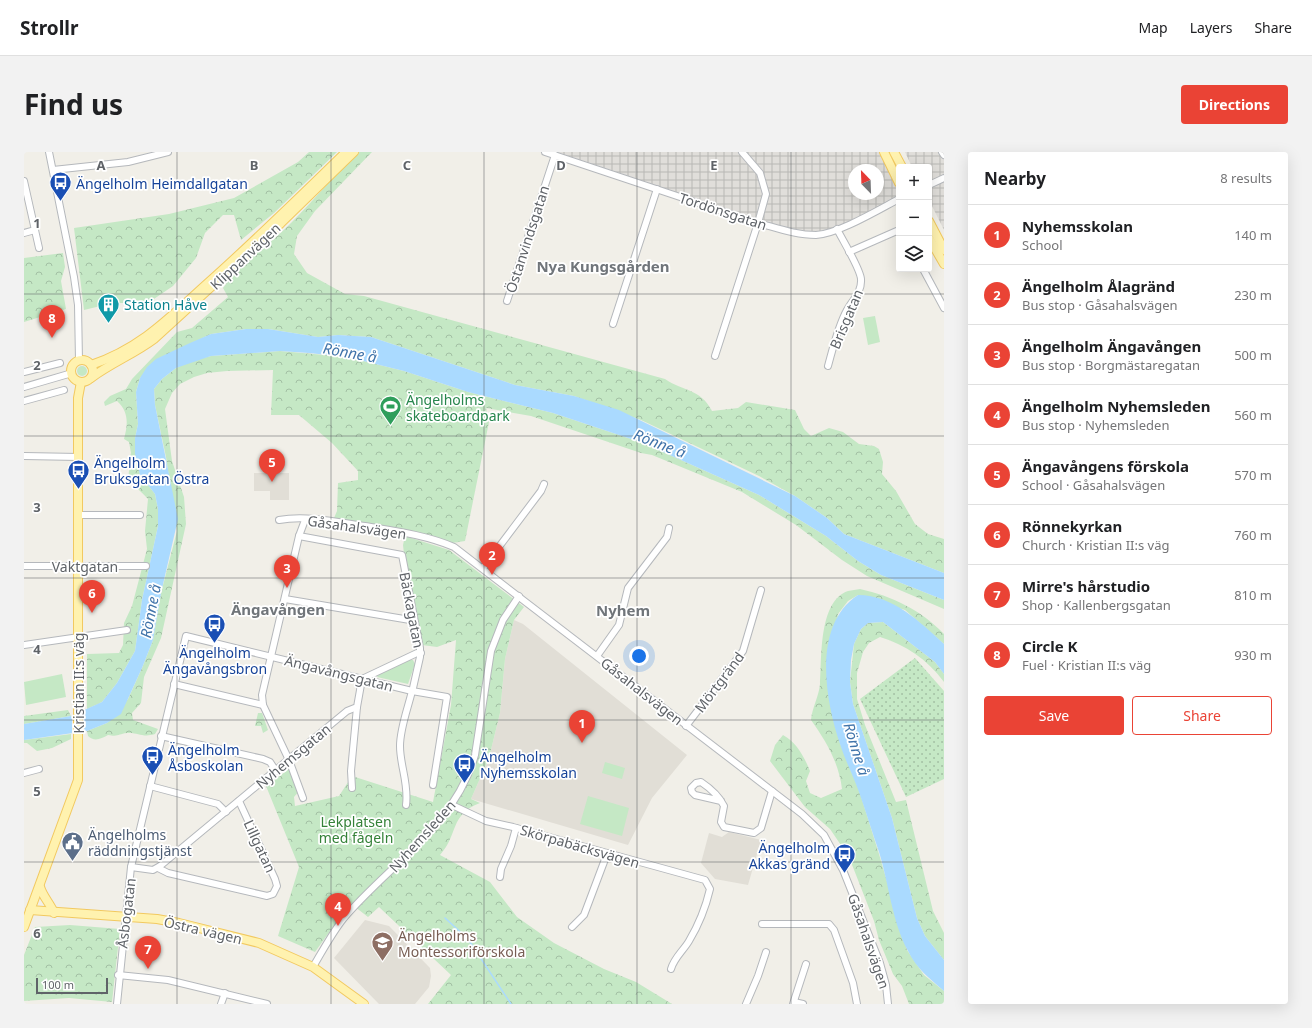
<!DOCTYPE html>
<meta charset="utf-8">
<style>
:root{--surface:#fff;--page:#f2f2f2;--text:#202124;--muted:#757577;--line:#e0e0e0;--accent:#ea4335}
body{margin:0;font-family:"Noto Sans",sans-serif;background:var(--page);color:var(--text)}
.controls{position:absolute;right:12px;top:12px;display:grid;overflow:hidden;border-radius:4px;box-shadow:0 4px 16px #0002}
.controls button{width:36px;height:36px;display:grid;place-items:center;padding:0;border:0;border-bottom:1px solid var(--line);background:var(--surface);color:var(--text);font:20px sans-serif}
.compass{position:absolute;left:824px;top:12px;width:36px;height:36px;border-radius:50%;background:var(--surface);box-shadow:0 4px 16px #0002;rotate:337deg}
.scale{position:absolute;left:12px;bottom:10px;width:72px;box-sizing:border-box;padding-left:4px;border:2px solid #5f6368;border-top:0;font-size:11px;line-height:14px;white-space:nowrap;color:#5f6368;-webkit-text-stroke:3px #fff;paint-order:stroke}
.you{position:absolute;left:615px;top:504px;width:14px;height:14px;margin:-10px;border:3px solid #fff;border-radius:50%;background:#1a73e8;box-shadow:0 0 0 6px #1a73e833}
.badge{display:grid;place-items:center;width:26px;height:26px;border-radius:50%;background:var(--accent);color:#fff;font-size:13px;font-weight:700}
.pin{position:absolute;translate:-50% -33px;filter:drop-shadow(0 1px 2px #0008)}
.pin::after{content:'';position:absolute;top:21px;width:14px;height:12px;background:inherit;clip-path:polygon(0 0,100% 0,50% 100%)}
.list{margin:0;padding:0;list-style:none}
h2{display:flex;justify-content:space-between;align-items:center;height:52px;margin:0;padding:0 16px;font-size:17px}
h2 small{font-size:13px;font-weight:400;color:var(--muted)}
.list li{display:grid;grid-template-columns:26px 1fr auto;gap:12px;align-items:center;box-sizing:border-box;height:60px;padding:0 16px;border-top:1px solid var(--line)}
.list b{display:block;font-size:15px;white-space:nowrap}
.list p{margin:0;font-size:13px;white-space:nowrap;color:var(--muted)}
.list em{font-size:13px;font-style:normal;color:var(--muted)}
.actions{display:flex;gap:8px;padding:12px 16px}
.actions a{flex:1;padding:9px 0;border:1px solid var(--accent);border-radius:4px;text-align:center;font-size:14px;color:var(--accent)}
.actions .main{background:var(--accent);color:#fff}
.icon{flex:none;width:22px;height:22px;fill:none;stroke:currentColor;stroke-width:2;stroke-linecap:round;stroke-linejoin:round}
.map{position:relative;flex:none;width:920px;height:852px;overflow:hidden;border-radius:4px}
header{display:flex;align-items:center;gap:24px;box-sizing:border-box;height:56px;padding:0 20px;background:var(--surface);border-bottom:1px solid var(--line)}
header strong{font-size:19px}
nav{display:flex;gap:22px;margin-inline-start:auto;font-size:14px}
.intro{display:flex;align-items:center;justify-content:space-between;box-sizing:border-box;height:96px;padding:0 24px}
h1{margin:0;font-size:28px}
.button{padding:10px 18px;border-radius:4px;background:var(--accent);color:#fff;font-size:14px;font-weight:700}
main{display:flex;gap:24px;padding:0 24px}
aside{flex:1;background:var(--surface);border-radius:4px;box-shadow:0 4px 16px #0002}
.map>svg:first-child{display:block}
.industrial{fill:url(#industrial-grid);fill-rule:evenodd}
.education{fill:#e1ded6}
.grass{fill:#c5e8c5}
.forest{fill:url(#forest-crowns)}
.garden{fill:url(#garden-dots)}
.water{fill:#aadaff}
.pier{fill:#f1efe8}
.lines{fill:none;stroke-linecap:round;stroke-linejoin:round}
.stream{stroke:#aadaff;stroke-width:1.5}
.minor-casing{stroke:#b5b8bc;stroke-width:8}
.major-casing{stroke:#f2c960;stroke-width:10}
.minor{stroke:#fff;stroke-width:6}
.major{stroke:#fff2af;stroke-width:8}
.grid{fill:none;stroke:#5f6368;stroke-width:1;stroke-opacity:0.55}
.labels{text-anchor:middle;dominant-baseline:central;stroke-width:3.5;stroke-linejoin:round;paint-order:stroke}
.transit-label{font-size:14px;fill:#164399;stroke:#fff;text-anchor:start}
.street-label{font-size:14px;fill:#5f6368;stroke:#fff}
.culture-label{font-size:14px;fill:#0d838f;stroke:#fff;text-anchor:start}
.leisure-label{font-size:14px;fill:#27864d;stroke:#fff;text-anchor:start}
.park-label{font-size:14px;fill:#348238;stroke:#fff}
.service-label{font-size:14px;fill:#4e5e75;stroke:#fff;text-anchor:start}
.education-label{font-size:14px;fill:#785e54;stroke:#fff;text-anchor:start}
.neighbourhood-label{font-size:15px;font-weight:bold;fill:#70757a;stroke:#fff}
.water-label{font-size:15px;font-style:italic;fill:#4174aa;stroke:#fff}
.grid-label{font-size:13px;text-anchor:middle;font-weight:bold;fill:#5f6368;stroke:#fff;stroke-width:3.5;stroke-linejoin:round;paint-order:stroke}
</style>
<header>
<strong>Strollr</strong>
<nav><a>Map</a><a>Layers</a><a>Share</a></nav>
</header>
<div class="intro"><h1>Find us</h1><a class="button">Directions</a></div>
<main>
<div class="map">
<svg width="920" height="852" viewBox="0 0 920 852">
<defs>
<pattern id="industrial-grid" width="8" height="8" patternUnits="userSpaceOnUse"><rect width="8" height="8" fill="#e0deda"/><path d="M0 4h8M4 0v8" fill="none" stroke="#b9b8b5"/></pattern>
<pattern id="forest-crowns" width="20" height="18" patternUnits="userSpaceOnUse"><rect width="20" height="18" fill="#c5e8c5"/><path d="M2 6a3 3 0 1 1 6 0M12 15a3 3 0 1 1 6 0" fill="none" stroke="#a3c0a4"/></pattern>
<pattern id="garden-dots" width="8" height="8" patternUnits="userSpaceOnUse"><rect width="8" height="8" fill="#c5e8c5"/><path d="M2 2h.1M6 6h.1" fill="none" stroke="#a3c0a4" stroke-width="1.8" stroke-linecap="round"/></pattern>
</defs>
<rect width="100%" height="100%" fill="#f1efe8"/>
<g class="industrial">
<path d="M523,0H859L875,33V46L835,66L801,81L769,80ZM830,18H854V42H830Z"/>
<polygon points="881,0 920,0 920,78 905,48 905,15 888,15"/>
</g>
<g class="education">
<polygon points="230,321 265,321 265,348 246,348 246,339 230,339"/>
<polygon points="490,468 499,472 663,603 628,646 604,693 447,647 465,606 476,561 481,507"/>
<polygon points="705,680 737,688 724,733 691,727 677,711 685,681 698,685"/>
<polygon points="341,768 365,774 406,816 407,824 405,835 391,852 355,852 310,806"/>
</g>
<g class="grass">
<polygon points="851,164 856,190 844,193 839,166"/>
<circle cx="58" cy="219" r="5"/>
<polygon points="385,508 389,508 391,512 384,532 353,525 355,522"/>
<polygon points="38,522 42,545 2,553 0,530"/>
<polygon points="581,610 601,616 598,627 578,621"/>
<polygon points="564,644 605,656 598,684 556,672"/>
</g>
<g class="forest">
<polygon points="285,0 313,0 250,61 217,88 210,63 199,63 181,81 172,106 149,134 124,151 89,151 60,158 50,76 145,62 210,46 274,10"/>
<path d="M334,0H348L291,59L273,84L270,102L283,121L321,142L340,144L641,227C660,240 676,236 688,259L714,256L722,250L771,258L780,277L787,284L805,276L819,280L835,292L850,294L855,297L859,310L858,322L872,339L891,372L904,382L920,387V421L820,382L803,366L771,344L735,324L617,268L550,244L491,233L347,185L314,183L294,185L244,177H222L187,182L156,197L116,226L112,240L114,272L111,286L116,323L131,342L134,357V374L118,448L111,499L93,531L78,550L63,557V502L95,501L99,493L100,471L108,454L123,397L121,379L124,347C116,338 95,323 110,313L105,308L107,301L105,290L100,287C104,272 105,260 93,249L81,254L80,250L86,244L102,237L108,227L153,180L168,176L204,145L199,136C218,109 246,93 268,70C291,47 311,22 334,0Z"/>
<polygon points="39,101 41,115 37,129 42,157 0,170 0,106"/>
<path d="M256,199L323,205L380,219L444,240L529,261L619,291L735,343L802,384L834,409L857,423L920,448V457L843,424L818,408L772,373L718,340L628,303L617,301L507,264L462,256L465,270L441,389L428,391L396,381L310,366L313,359L314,331L334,328V319L308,291L275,263H247L249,218L203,219L183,221L170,225L156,232L148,241L141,257L148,309L160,345L162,372L137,486L120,525L117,551L108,561L109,568L134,577L131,582C118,586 114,580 103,581C94,582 95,585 84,583C77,587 70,590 64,584L63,579L83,571L104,547L118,516L129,488L137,441L153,379L142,305L131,253L130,237L138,227L152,216L167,209L187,204Z"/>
<path d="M381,384L425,398L500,455L490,468L481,507L476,561L465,606L447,647L456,651C425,663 435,682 416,703L466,730L493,765L530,791L580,817L612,830L648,852H404L427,823L355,755L344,765L326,751L291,800L254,784L275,715L242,634L265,617L276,638L270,645L271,654L315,644L328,624L409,650L427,553L432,488L413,495L398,493L380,402L379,393Z"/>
<path d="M836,437C868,444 897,458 920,482V492L881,458L834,443L824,449L814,462L804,539L809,566L816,591L835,638L855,702L883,798L900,823L920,839V852H885L878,834L869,822L855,788L850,769L825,705L806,677L781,655L746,609L751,593L759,583C772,590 780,604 786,619L782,629L786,641L797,646L818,637C815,611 802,589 787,568C788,556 795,544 796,532C798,508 794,449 824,439C828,438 832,438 836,437Z"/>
<path d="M859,470L911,510L920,522V530C903,507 882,493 856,485L845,491L839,500L833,521V547L841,573L872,650L882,648L909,759L920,781V808L901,784L893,766L868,666L829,552L826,530L830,492L837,477L844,471Z"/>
<polygon points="44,558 47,564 0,572 0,564"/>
<polygon points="234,561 238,561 244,578 239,581 237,574 231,574"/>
<polygon points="47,582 47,587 28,596 13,599 3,591 0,591 0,588"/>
<polygon points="46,773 96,777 88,850 45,846 0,849 0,803 11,775"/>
</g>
<polygon class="garden" points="891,506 920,539 920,627 882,645 836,547"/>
<g class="water">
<polygon points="222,177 244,177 294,185 314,183 347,185 491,233 550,244 595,258 771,344 803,366 820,382 920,421 920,448 857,423 834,409 802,384 735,343 619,291 529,261 444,240 380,219 323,205 285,201 256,199 187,204 152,216 138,227 130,237 131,253 154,367 137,441 129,488 118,516 97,562 83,571 63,579 0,588 0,572 47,564 78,550 93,531 111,499 118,448 134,374 134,357 131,342 116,323 111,302 111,286 114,272 112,240 116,226 123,215 132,207 166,191 187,182"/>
<path d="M834,443C869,443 896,470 920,492V522L911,510L859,470L844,471L837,477L830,492L827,508L826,530L829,552L868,666L893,766L901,784L920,808V839C906,827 892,816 884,799C868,770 865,732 855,700C848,680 842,660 835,640C829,623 821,608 816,592C801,548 788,473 834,443Z"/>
</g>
<polygon class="pier" points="60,556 60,581 48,584 48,562"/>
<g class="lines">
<polyline class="stream" points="421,766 444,787 487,852"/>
<defs>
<g id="minor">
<polyline points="25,0 50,125 54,153 55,209"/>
<path d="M521,0L734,71C753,76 772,83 792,83C814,82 854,58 875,47"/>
<polyline points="918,0 920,3"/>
<polyline points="29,18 104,10 144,0"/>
<polyline points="0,29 15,96"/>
<polyline points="905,33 920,26"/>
<polyline points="0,81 11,78"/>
<polyline points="825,100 875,78"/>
<polyline points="899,117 920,156"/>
<polyline points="483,149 531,3"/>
<polyline points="589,172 633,37"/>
<polyline points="691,204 734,71 742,42 736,21 718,0"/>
<path d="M804,214C809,196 814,174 823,158C828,148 838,141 837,127C836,116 819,89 813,77"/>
<polyline points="0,220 36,211"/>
<polyline points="0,235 48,221"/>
<polyline points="0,249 40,238"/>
<polyline points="0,304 55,305"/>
<polyline points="55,363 116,363"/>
<path d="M255,368C282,363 314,370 341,374C371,379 402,383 430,395L778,662L800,683L819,718L856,811L862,833L864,852"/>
<polyline points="275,384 378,403 396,496 396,505 389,536"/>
<polyline points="0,414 122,414"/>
<polyline points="459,416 517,339 520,332"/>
<polyline points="261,447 386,468 390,467"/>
<polyline points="0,493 103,478"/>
<polyline points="573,504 595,473 604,436 643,385 645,376"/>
<polyline points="150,532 239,553"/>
<polyline points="662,574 719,499 737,438"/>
<polyline points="137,584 239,607 246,610 252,619"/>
<polyline points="0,621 15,617"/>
<polyline points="126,634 194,652 202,660"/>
<polyline points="328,636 327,619 333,555"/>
<polyline points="279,646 265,608 239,553 238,543 275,384 281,368"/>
<path d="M697,649L671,643L668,640L667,636L672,631L677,630C686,636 695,644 700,654L697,670L700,675L730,681L737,676L748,639"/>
<path d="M382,653C385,632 376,614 376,594C376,576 384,556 388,539"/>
<path d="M428,653L462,669L489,675L681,728L686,737C682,754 674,774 665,789C659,799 650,806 647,817"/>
<polyline points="107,715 129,718 136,714 323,559 333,555 338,527 393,501 397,501"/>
<polyline points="134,716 144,721 243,744 249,742 253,734 251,727 215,649"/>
<polyline points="476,725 477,717 487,694 492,676"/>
<polyline points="738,772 805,772 810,778 829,831 833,852"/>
<polyline points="548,775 560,763 583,702"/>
<path d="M289,815C299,798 308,781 320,766C366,712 431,674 451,603L467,499L479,468L495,444"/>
<polyline points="94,823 144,828 243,852"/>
<polyline points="770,850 779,852"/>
<polyline points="93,852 107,715 162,484 388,539 423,545 409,633"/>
<polyline points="197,852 201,841"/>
<polyline points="722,852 734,824 742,800"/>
<polyline points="769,852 782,812"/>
</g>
<g id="major">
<polyline points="860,0 875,31"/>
<polyline points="870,0 878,15"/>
<polyline points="905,69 920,98"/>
<polyline points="905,86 920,112"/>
<circle cx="58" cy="219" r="11"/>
<path d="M67,213C118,196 147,164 185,130C232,88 277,44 322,0"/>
<path d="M67,226C87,211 110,202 130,187L257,71L330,0"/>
<path d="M16,735C19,745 26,751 30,761"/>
<polyline points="6,758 133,767 155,771 235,791 289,815 340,852"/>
<polyline points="0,775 54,628 54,246 57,230"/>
</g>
</defs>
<use href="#minor" class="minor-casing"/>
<use href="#major" class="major-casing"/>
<use href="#minor" class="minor"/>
<use href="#major" class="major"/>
</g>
<path class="grid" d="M153,0V852M307,0V852M460,0V852M613,0V852M767,0V852M0,142H920M0,284H920M0,426H920M0,568H920M0,710H920"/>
<defs>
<symbol id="bus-pin" viewBox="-11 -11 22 30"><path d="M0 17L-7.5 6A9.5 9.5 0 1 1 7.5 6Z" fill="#1a4fb4" stroke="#fff"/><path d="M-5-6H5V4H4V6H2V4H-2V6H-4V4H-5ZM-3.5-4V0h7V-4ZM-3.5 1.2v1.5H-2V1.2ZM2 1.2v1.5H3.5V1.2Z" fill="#fff"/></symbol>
<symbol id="building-pin" viewBox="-11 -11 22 30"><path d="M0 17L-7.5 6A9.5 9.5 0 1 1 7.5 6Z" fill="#0f9aa8" stroke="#fff"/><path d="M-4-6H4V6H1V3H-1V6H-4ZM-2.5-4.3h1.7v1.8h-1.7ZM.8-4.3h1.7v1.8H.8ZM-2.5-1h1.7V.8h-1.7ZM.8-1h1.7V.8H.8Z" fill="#fff"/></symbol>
<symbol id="stadium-pin" viewBox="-11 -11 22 30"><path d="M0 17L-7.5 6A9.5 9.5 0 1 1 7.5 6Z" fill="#2e9e5b" stroke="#fff"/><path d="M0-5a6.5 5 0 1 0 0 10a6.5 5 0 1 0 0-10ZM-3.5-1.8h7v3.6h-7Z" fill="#fff"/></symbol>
<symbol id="civic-pin" viewBox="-11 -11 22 30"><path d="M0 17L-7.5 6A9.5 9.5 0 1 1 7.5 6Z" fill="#5c6f8a" stroke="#fff"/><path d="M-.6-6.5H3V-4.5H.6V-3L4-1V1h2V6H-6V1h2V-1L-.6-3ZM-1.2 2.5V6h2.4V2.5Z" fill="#fff"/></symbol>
<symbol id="school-pin" viewBox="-11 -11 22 30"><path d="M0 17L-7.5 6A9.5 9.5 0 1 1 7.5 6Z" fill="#8d6e63" stroke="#fff"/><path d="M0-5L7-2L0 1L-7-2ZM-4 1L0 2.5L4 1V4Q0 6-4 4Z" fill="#fff"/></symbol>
</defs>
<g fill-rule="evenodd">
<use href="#bus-pin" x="24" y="18" width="25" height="34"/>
<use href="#building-pin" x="72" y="140" width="25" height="34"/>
<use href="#stadium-pin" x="354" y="242" width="25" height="34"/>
<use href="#bus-pin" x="42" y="306" width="25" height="34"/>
<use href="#bus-pin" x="178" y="460" width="25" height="34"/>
<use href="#bus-pin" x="116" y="592" width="25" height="34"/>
<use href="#bus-pin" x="428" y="600" width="25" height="34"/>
<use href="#civic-pin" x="36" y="678" width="25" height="34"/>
<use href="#bus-pin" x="808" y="690" width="25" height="34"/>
<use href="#school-pin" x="346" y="778" width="25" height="34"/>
</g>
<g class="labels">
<g class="transit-label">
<text x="52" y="31">Ängelholm Heimdallgatan</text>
<text x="70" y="310">Ängelholm<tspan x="70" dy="16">Bruksgatan Östra</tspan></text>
<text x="191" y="500" text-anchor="middle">Ängelholm<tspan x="191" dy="16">Ängavångsbron</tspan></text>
<text x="144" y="597">Ängelholm<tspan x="144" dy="16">Åsboskolan</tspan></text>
<text x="456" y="604">Ängelholm<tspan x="456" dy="16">Nyhemsskolan</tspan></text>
<text x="806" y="695" text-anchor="end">Ängelholm<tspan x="806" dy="16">Akkas gränd</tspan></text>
</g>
<g class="street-label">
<text transform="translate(699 59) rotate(18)">Tordönsgatan</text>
<text transform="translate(503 87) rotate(-72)">Östanvindsgatan</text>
<text transform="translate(221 104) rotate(-43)">Klippanvägen</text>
<text transform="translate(822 167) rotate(-67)">Brisgatan</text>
<text transform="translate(333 375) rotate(8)">Gåsahalsvägen</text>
<text x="61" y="414">Vaktgatan</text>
<text transform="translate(388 458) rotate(79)">Bäckagatan</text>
<text transform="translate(315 521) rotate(14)">Ängavångsgatan</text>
<text transform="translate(695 530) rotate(-53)">Mörtgränd</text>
<text transform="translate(54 531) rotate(-90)">Kristian II:s väg</text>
<text transform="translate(618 539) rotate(38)">Gåsahalsvägen</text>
<text transform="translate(269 604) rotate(-40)">Nyhemsgatan</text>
<text transform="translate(398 684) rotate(-48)">Nyhemsleden</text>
<text transform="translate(236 694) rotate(65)">Lillgatan</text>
<text transform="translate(556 694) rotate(16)">Skörpabäcksvägen</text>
<text transform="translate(102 761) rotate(-83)">Åsbogatan</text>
<text transform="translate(179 778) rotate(13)">Östra vägen</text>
<text transform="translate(845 789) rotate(71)">Gåsahalsvägen</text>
</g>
<g class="culture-label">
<text x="100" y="152">Station Håve</text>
</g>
<g class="leisure-label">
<text x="382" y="247">Ängelholms<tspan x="382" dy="16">skateboardpark</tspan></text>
</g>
<g class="park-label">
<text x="332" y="669">Lekplatsen<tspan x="332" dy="16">med fågeln</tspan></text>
</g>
<g class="service-label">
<text x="64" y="682">Ängelholms<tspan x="64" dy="16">räddningstjänst</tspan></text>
</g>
<g class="education-label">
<text x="374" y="783">Ängelholms<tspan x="374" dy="16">Montessoriförskola</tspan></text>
</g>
<g class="neighbourhood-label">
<text x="579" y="114">Nya Kungsgården</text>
<text x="254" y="457">Ängavången</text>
<text x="599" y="458">Nyhem</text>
</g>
<g class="water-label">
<text transform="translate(326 200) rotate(10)">Rönne å</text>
<text transform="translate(636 291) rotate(21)">Rönne å</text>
<text transform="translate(126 459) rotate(-79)">Rönne å</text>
<text transform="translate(833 597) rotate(73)">Rönne å</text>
</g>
</g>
<g class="grid-label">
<text x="77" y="18">A</text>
<text x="230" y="18">B</text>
<text x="383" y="18">C</text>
<text x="537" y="18">D</text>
<text x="690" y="18">E</text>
<text x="13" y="76">1</text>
<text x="13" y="218">2</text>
<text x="13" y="360">3</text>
<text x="13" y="502">4</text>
<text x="13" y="644">5</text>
<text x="13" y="786">6</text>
</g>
</svg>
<div class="controls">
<button>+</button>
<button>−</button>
<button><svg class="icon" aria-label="layers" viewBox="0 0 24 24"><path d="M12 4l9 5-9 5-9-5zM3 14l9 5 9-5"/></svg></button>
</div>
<svg class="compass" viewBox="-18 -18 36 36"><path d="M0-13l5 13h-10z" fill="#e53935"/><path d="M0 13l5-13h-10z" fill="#757577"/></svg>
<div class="scale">100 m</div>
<div class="you"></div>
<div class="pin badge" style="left:558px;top:591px">1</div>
<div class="pin badge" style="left:468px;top:423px">2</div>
<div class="pin badge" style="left:263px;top:436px">3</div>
<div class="pin badge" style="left:314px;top:774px">4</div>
<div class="pin badge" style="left:248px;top:330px">5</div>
<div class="pin badge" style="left:68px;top:461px">6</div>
<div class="pin badge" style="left:124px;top:817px">7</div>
<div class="pin badge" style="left:28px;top:186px">8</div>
</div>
<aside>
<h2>Nearby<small>8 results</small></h2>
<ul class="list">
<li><span class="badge">1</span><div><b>Nyhemsskolan</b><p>School</p></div><em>140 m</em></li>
<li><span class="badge">2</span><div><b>Ängelholm Ålagränd</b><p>Bus stop · Gåsahalsvägen</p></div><em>230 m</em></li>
<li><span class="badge">3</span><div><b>Ängelholm Ängavången</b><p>Bus stop · Borgmästaregatan</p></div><em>500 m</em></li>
<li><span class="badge">4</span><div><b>Ängelholm Nyhemsleden</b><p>Bus stop · Nyhemsleden</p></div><em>560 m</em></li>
<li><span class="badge">5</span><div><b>Ängavångens förskola</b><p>School · Gåsahalsvägen</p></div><em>570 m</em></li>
<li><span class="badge">6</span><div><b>Rönnekyrkan</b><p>Church · Kristian II:s väg</p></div><em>760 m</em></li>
<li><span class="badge">7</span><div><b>Mirre's hårstudio</b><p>Shop · Kallenbergsgatan</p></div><em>810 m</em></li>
<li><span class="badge">8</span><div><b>Circle K</b><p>Fuel · Kristian II:s väg</p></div><em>930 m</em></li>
</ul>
<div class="actions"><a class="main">Save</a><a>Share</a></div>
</aside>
</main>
